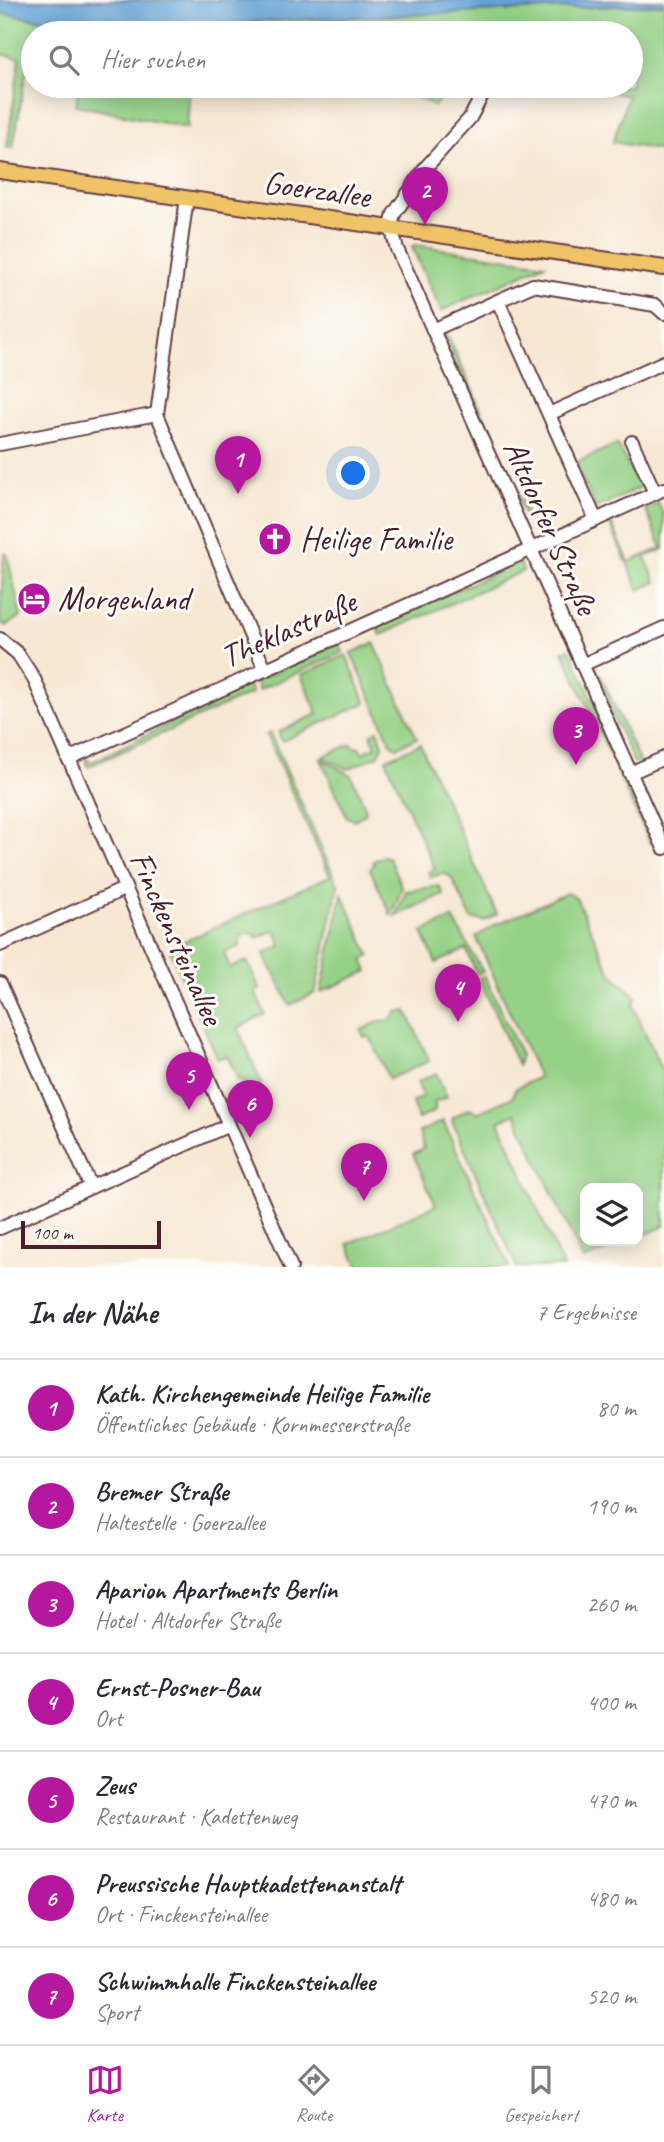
<!DOCTYPE html>
<html lang="de">
<meta charset="utf-8">
<style>
:root{--surface:#fff;--page:#f2f2f3;--text:#2b2b33;--muted:#7c7c81;--line:#e1e1e2;--accent:#b5179e}
body{margin:0;font-family:Caveat,sans-serif;background:var(--page);color:var(--text)}
.controls{position:absolute;right:21px;bottom:21px;display:grid;overflow:hidden;border-radius:14px;box-shadow:0 4px 18px #0003}
.controls button{width:63px;height:63px;display:grid;place-items:center;padding:0;border:0;border-bottom:2px solid var(--line);background:var(--surface);color:var(--text);font:35px sans-serif}
.scale{position:absolute;left:21px;bottom:18px;width:140px;box-sizing:border-box;padding-left:7px;border:4px solid #4a1f2b;border-top:0;font-size:19px;line-height:24px;white-space:nowrap;color:#4a1f2b;-webkit-text-stroke:5px #fdfcf7;paint-order:stroke}
.you{position:absolute;left:354px;top:474px;width:24px;height:24px;margin:-18px;border:5px solid #fff;border-radius:50%;background:#1a73e8;box-shadow:0 0 0 10px #1a73e833}
.badge{display:grid;place-items:center;width:46px;height:46px;border-radius:50%;background:var(--accent);color:#fff;font-size:23px;font-weight:700}
.pin{position:absolute;translate:-50% -58px;filter:drop-shadow(0 2px 4px #0008)}
.pin::after{content:'';position:absolute;top:37px;width:24px;height:21px;background:inherit;clip-path:polygon(0 0,100% 0,50% 100%)}
.list{margin:0;padding:0;list-style:none}
h2{display:flex;justify-content:space-between;align-items:center;height:91px;margin:0;padding:0 28px;font-size:30px}
h2 small{font-size:23px;font-weight:400;color:var(--muted)}
.list li{display:grid;grid-template-columns:46px 1fr auto;gap:21px;align-items:center;box-sizing:border-box;height:98px;padding:0 28px;border-top:2px solid var(--line)}
.list b{display:block;font-size:26px;white-space:nowrap}
.list p{margin:0;font-size:23px;white-space:nowrap;color:var(--muted)}
.list em{font-size:23px;font-style:normal;color:var(--muted)}
.icon{flex:none;width:38px;height:38px;fill:none;stroke:currentColor;stroke-width:2;stroke-linecap:round;stroke-linejoin:round}
.map{position:relative;flex:none;width:664px;height:1267px;overflow:hidden}
.search{position:absolute;background:var(--surface);box-shadow:0 4px 18px #0003;left:21px;right:21px;top:21px;height:77px;display:flex;align-items:center;gap:18px;box-sizing:border-box;padding:0 24px;border-radius:38px;color:var(--muted);font-size:26px}
.sheet{height:777px;background:var(--surface)}
nav{display:flex;justify-content:space-around;align-items:center;box-sizing:border-box;height:98px;border-top:2px solid var(--line);background:var(--surface);font-size:19px;color:var(--muted)}
nav a{display:grid;justify-items:center;gap:4px}
nav .on{color:var(--accent)}
.map>svg:first-child{display:block}
.green{fill:#95d287;stroke:#707859;stroke-width:2}
.water{fill:#64a2d5;stroke:#576080;stroke-width:2}
.lines{fill:none;stroke-linecap:round;stroke-linejoin:round}
.minor-casing{stroke:#643d44;stroke-width:16}
.major-casing{stroke:#643d44;stroke-width:18}
.minor{stroke:#fff;stroke-width:12}
.major{stroke:#f0c369;stroke-width:14}
.labels{text-anchor:middle;dominant-baseline:central;stroke-width:6;stroke-linejoin:round;paint-order:stroke}
.street-label{font-size:33px;fill:#4a1f2b;stroke:#fdfcf7}
.poi-label{font-size:33px;fill:#4a1f2b;stroke:#fdfcf7;text-anchor:start}
</style>
<div class="map">
<svg width="664" height="1267" viewBox="0 0 664 1267">
<rect width="100%" height="100%" fill="#fdfcf7"/>
<filter id="ink" filterUnits="userSpaceOnUse"><feTurbulence type="fractalNoise" baseFrequency=".0143" numOctaves="2"/><feDisplacementMap in="SourceGraphic" scale="14" xChannelSelector="R" yChannelSelector="G"/><feConvolveMatrix kernelMatrix="1 2 1 2 8 2 1 2 1" color-interpolation-filters="sRGB"/></filter>
<filter id="wash" filterUnits="userSpaceOnUse"><feTurbulence type="fractalNoise" baseFrequency=".00686" numOctaves="4" result="noise"/><feDisplacementMap in="SourceGraphic" scale="28" xChannelSelector="R" yChannelSelector="G"/><feGaussianBlur stdDeviation="1.57" result="paint"/><feColorMatrix in="noise" values="0 0 0 0 0 0 0 0 0 0 0 0 0 0 0 0 0 1.4 0 .05"/><feComposite in="paint" operator="in"/></filter>
<g filter="url(#wash)">
<rect width="100%" height="100%" fill="#f7e8d4"/>
<g class="green">
<polygon points="664,4 664,151 613,142 628,96 584,86 631,86 631,33 33,33 33,73 26,72 13,148 7,148 20,58 0,54 0,13 69,24 146,26"/>
<polygon points="79,86 190,86 187,128 76,105"/>
<polygon points="398,86 451,86 434,106"/>
<polygon points="415,245 545,264 441,311 412,247"/>
<polygon points="446,331 529,518 526,519 443,334"/>
<polygon points="617,444 635,478 643,475 648,484 596,508 575,463"/>
<polygon points="658,503 664,516 664,549 645,557 656,582 639,590 610,525 612,524 629,562 662,548 645,509"/>
<polygon points="4,554 7,554 21,617 6,626 0,622"/>
<polygon points="519,562 523,571 381,635 376,626"/>
<polygon points="339,643 343,652 259,690 255,681"/>
<polygon points="374,643 417,738 397,747 391,743 351,653"/>
<polygon points="570,649 655,840 650,844 563,651"/>
<polygon points="346,655 366,703 282,741 278,732 318,714 301,675"/>
<polygon points="596,665 640,763 634,763 592,670"/>
<polygon points="248,684 252,693 88,767 85,758 92,762"/>
<polygon points="378,730 383,745 379,755 348,769 322,757 351,744 355,748 359,747 362,753 376,747 371,734"/>
<polygon points="270,733 338,885 315,993 290,1005 264,954 281,946 275,930 257,938 252,933 245,933 240,938 240,946 224,953 230,968 247,961 260,989 255,992 265,1014 238,1028 261,1082 259,1092 254,1095 251,1088 247,1090 242,1079 238,1080 227,1055 218,1059 169,948 330,876 266,735"/>
<polygon points="420,744 497,914 484,921 472,919 451,877 443,873 431,877 428,872 435,869 387,762 386,759"/>
<polygon points="321,759 351,775 366,809 365,814 354,820 347,817"/>
<polygon points="384,856 389,858 402,888 391,915 370,869 374,865 373,861"/>
<polygon points="439,886 443,894 395,916 406,891"/>
<polygon points="567,893 576,898 611,973 636,997 633,1006 664,1075 664,1226 638,1238 638,1188 585,1188 585,1241 631,1241 583,1260 515,1113 499,1121 563,1267 517,1267 452,1121 453,1118 469,1109 477,1113 513,1097 515,1089 539,1077 476,937 495,925"/>
<polygon points="342,894 370,956 363,960 368,971 321,992"/>
<polygon points="453,918 483,972 477,974 466,949 436,963 422,932"/>
<polygon points="485,976 521,1055 518,1065 479,978"/>
<polygon points="407,1011 429,1061 389,1079 370,1037 364,1037 361,1030 378,1022 391,1020 396,1012"/>
<polygon points="436,1073 447,1097 435,1102 435,1111 418,1119 412,1102 423,1096 417,1082"/>
<polygon points="443,1121 510,1267 359,1267 348,1244 436,1205 413,1154 424,1149 419,1132"/>
</g>
<polygon class="water" points="0,0 664,0 664,4 146,26 69,24 0,13"/>
</g>
<g filter="url(#ink)">
<g class="lines">
<defs>
<g id="minor">
<polyline points="486,88 470,118 427,166 394,214 391,227 397,249 664,848"/>
<polyline points="187,198 157,414 265,670"/>
<polyline points="498,301 596,520"/>
<polyline points="433,330 533,285 655,305 664,313"/>
<polyline points="549,414 664,362"/>
<polyline points="632,442 655,493"/>
<polyline points="0,444 157,414"/>
<polyline points="0,639 18,654 34,679 291,1267"/>
<polyline points="582,665 664,628"/>
<polyline points="68,759 664,489"/>
<polyline points="630,773 664,758"/>
<polyline points="0,945 124,889"/>
<polyline points="0,983 91,1187"/>
<polyline points="0,1228 229,1125"/>
</g>
<polyline id="major" points="0,171 664,268"/>
</defs>
<use href="#minor" class="minor-casing"/>
<use href="#major" class="major-casing"/>
<use href="#minor" class="minor"/>
<use href="#major" class="major"/>
</g>
</g>
<defs>
<symbol id="church-disc" viewBox="-11 -11 22 22"><circle r="9.5" fill="#b5179e" stroke="#fdfcf7"/><path d="M-1.2-6h2.4v3.5h3.3v2.4h-3.3V6h-2.4V-.1h-3.3v-2.4h3.3Z" fill="#fff"/></symbol>
<symbol id="hotel-disc" viewBox="-11 -11 22 22"><circle r="9.5" fill="#b5179e" stroke="#fdfcf7"/><path d="M-6-4.5h1.5V1H6V5H4.5V3h-9V5H-6ZM-4 0a1.8 1.8 0 1 1 3.6 0ZM.5 0V-2.5h3Q6-2.5 6 0Z" fill="#fff"/></symbol>
</defs>
<g fill-rule="evenodd">
<use href="#church-disc" x="256" y="520" width="38" height="38"/>
<use href="#hotel-disc" x="15" y="580" width="38" height="38"/>
</g>
<g class="labels">
<g class="street-label">
<text transform="translate(317 189) rotate(8)">Goerzallee</text>
<text transform="translate(551 527) rotate(66)">Altdorfer Straße</text>
<text transform="translate(288 629) rotate(-24)">Theklastraße</text>
<text transform="translate(177 938) rotate(66)">Finckensteinallee</text>
</g>
<g class="poi-label">
<text x="300" y="539">Heilige Familie</text>
<text x="58" y="599">Morgenland</text>
</g>
</g>
</svg>
<div class="controls">
<button><svg class="icon" aria-label="layers" viewBox="0 0 24 24"><path d="M12 4l9 5-9 5-9-5zM3 14l9 5 9-5"/></svg></button>
</div>
<div class="scale">100 m</div>
<div class="you"></div>
<div class="pin badge" style="left:238px;top:494px">1</div>
<div class="pin badge" style="left:425px;top:225px">2</div>
<div class="pin badge" style="left:576px;top:765px">3</div>
<div class="pin badge" style="left:458px;top:1022px">4</div>
<div class="pin badge" style="left:189px;top:1110px">5</div>
<div class="pin badge" style="left:250px;top:1138px">6</div>
<div class="pin badge" style="left:364px;top:1201px">7</div>
<div class="search"><svg class="icon" aria-label="search" viewBox="0 0 24 24"><circle cx="10" cy="10" r="6"/><path d="M15 15l6 6"/></svg>Hier suchen</div>
</div>
<section class="sheet">
<h2>In der Nähe<small>7 Ergebnisse</small></h2>
<ul class="list">
<li><span class="badge">1</span><div><b>Kath. Kirchengemeinde Heilige Familie</b><p>Öffentliches Gebäude · Kornmesserstraße</p></div><em>80 m</em></li>
<li><span class="badge">2</span><div><b>Bremer Straße</b><p>Haltestelle · Goerzallee</p></div><em>190 m</em></li>
<li><span class="badge">3</span><div><b>Aparion Apartments Berlin</b><p>Hotel · Altdorfer Straße</p></div><em>260 m</em></li>
<li><span class="badge">4</span><div><b>Ernst-Posner-Bau</b><p>Ort</p></div><em>400 m</em></li>
<li><span class="badge">5</span><div><b>Zeus</b><p>Restaurant · Kadettenweg</p></div><em>470 m</em></li>
<li><span class="badge">6</span><div><b>Preussische Hauptkadettenanstalt</b><p>Ort · Finckensteinallee</p></div><em>480 m</em></li>
<li><span class="badge">7</span><div><b>Schwimmhalle Finckensteinallee</b><p>Sport</p></div><em>520 m</em></li>
</ul>
</section>
<nav>
<a class="on"><svg class="icon" aria-label="map" viewBox="0 0 24 24"><path d="M3 6l6-2 6 2 6-2v14l-6 2-6-2-6 2zM9 4v14M15 6v14"/></svg>Karte</a>
<a><svg class="icon" aria-label="directions" viewBox="0 0 24 24"><path d="M12 3l9 9-9 9-9-9zM9 14v-3h6M13 9l2 2-2 2"/></svg>Route</a>
<a><svg class="icon" aria-label="saved" viewBox="0 0 24 24"><path d="M7 4h10v16l-5-4-5 4z"/></svg>Gespeichert</a>
</nav>
